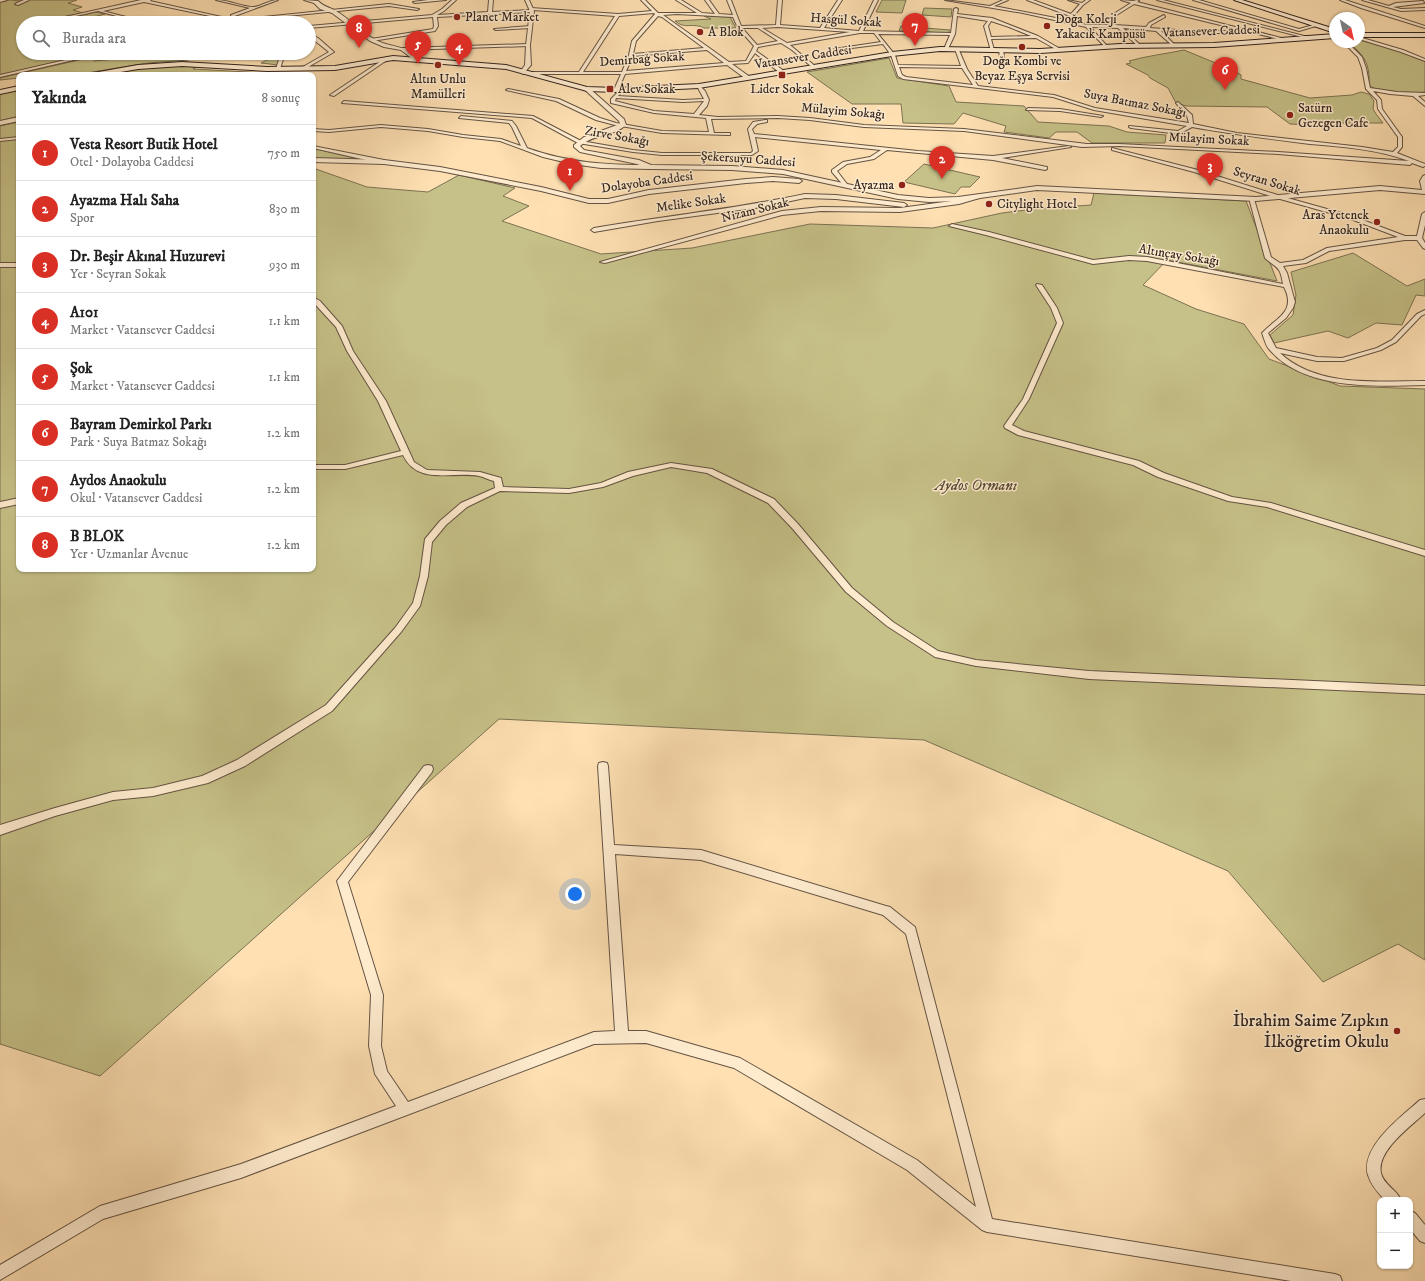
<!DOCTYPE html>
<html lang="tr">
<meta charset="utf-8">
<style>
:root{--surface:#fff;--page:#f6f6f6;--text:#222;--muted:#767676;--line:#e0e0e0;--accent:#d93025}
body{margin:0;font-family:"IM FELL DW Pica",serif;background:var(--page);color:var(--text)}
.controls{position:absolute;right:12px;bottom:12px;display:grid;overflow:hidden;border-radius:8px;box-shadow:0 1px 3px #0004}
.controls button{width:36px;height:36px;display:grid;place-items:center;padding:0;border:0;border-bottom:1px solid var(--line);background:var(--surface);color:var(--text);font:20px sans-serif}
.compass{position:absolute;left:1329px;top:12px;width:36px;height:36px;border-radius:50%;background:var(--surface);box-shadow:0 1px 3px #0004;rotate:146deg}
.you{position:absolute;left:575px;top:894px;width:14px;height:14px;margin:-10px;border:3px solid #fff;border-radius:50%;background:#1a73e8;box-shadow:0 0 0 6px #1a73e833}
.badge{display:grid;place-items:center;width:26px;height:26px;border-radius:50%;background:var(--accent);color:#fff;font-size:13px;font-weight:700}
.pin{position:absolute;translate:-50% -33px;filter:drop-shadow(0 1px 2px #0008)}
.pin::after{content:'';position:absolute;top:21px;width:14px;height:12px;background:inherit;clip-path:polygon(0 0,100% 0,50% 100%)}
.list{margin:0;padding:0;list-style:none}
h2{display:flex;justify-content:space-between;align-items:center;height:52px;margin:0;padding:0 16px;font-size:17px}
h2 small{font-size:13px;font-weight:400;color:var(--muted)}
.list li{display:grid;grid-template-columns:26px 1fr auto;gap:12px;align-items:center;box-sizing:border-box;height:56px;padding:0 16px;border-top:1px solid var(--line)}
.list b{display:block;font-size:15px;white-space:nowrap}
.list p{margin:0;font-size:13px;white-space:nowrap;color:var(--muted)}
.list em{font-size:13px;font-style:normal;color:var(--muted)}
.icon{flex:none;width:22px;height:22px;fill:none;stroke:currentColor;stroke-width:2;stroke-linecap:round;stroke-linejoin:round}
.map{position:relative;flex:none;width:1425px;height:1281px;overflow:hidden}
.search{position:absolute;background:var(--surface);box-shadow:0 1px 3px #0004;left:16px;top:16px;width:300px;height:44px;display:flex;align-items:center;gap:10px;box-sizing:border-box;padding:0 14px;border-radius:22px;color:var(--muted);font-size:15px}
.panel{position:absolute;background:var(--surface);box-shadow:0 1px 3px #0004;left:16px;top:72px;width:300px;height:500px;border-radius:8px}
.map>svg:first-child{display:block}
.green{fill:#c6c188;stroke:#7c7253}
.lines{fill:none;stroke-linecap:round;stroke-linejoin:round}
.minor-casing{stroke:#645343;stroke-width:2}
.tertiary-casing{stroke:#645343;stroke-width:2}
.secondary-casing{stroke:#31241e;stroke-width:2}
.minor{fill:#feebce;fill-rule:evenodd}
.tertiary{fill:#feebce;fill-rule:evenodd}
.secondary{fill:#feebce;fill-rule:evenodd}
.poi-dot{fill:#8f2418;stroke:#feebce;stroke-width:1.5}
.labels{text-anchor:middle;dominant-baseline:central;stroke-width:3;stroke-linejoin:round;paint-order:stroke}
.far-poi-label{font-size:13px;fill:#31241e;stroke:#feebce;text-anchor:start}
.far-street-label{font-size:13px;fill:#31241e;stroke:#feebce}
.park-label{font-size:15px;font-style:italic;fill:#564b38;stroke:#feebce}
.near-poi-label{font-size:18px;fill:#31241e;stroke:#feebce;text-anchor:end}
</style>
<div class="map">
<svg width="1425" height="1281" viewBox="0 0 1425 1281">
<rect width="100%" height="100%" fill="#fee0b3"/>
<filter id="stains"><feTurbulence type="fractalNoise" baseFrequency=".005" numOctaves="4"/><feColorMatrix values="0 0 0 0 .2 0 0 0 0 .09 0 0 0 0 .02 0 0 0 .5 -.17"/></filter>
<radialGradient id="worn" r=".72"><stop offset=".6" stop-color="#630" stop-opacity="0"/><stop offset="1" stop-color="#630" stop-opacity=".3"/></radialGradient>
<g class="green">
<polygon points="10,0 22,1 15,5 29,0 77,0 68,3 82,7 73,10 83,13 44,21 46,22 44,23 23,23 23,53 68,53 70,56 96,53 0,75 0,2"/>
<polygon points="882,0 906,0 902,13 876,12"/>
<polygon points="924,8 952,9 951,17 922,15"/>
<polygon points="96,12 105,14 89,18 91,20 107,17 94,21 95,23 92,23 88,20 77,22 78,23 71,23 78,21 72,17"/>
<path d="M704,16L730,17L736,28H704C693,22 685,30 675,21L711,19Z"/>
<polygon points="901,26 950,30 948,33 899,31"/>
<path d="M1359,40L1401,51L1425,61V92C1407,93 1383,96 1369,85C1370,63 1364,55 1348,42H1359Z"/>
<path d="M1184,50L1235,71L1241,75V79L1310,98L1352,95L1361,92L1369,94L1374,101L1373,109L1376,114L1383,123H1342L1339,126L1290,124L1267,107L1186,106L1176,103L1168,88L1150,78L1148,75L1126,64L1131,63L1129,61C1146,56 1165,54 1184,50Z"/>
<polygon points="109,53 118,53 118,54 141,53 139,58 200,53 188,60 148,63 74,75 68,75 70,74 70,73 51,75 19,75 19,78 0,80 0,78 105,54 94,57 94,61 116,59 117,54"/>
<polygon points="254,53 282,53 278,65 261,63 267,60 271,59 264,59 269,55"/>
<polygon points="889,58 897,78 949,86 956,102 1024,106 1038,122 1109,126 1127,132 1166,135 1165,143 1092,143 1077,132 1056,132 1049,138 1004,132 1006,126 963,113 954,124 903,123 901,104 852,104 807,72"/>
<polygon points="174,65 196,67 193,69 304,75 105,75 148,67"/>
<polygon points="19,90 19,116 0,121 0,94"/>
<polygon points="19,122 19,569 313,569 313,168 367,187 428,192 459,175 515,188 503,196 529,206 502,221 601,254 692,248 810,224 933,228 1002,213 1034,209 1091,205 1094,193 1246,201 1277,281 1167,260 1143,285 1196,309 1244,324 1269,359 1340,386 1425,389 1425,960 1398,944 1323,982 1228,871 924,740 499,719 100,1076 0,1044 0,126"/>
<polygon points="313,148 363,160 313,158"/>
<polygon points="924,164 980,177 970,187 961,187 955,194 904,182"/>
<polygon points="1353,253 1407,286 1425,279 1425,296 1416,295 1402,325 1376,323 1348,338 1328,331 1274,343 1270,335 1293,315 1296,295 1291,272"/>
</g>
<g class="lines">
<defs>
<g id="minor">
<polygon points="0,0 7,0 0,2"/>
<polygon points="24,0 29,0 18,5 15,4"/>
<polygon points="141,0 151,0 150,1 226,18 224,19 144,2 103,11 149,23 142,23 98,11 49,22 47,21"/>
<path d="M216,0C228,0 243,7 254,7C262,6 269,0 278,0L232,17L231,15L250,8Z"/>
<polygon points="428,0 446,0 415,3 413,2"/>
<path d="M452,0H456L444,11L437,15L488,12L489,0H493L492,12L530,10L529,9L531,8L618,14L652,11L641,0H645L658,13H697L676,0H681L702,13L715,14L705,0H709L719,14L733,15L727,0H731L741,26L776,25L778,0H782L780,25L820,28L838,0H842L824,28L859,31L874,0H878L863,31L951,33L954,9L956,8L958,9L957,14L992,18L1038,36L1062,50L1059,51L1036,38L991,39L994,50L991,51L984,26L988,21L957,16L955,34L948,49L946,50L944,49L950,35L878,34L895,55L898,65L961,66L955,49L958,48L967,69L978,86L1054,95L1095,108L1189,123L1187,116L1176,103L1178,102L1192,115L1193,124L1237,133L1362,147L1393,152L1398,147V137L1378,109L1377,100L1366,89L1362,68L1358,57L1343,42H1347L1362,57L1366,68L1370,88L1397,92L1425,93V95L1418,96L1425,102V106L1413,96L1390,94L1373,91L1381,100L1382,109L1402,137V147L1397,153L1425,164V166L1423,167L1412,163L1410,165L1278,154L1119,146L1082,147L964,131L864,127L810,120L778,118L711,119L714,133H730V135H728L662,133L615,125L596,120L556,101L506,90L508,89L559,99L600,118L616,123L662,131L709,132L706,118L654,113L611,103V99L621,89L623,90L618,96L683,100L704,99L697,86L699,85L705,91L709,100L707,106L699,115L718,117L778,116L810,118L864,125L964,129L1087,144H1119L1278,152L1409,161C1377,149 1343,147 1310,144C1270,139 1231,134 1192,127L1179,134L1131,128L1129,127V126L1178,131L1187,126L1094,110L1053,97L903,79L898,76L891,55L883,44L836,50L834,49L881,42L874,33H860L790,45L815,66L813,68L792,50L781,43L758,47L756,51L784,71V73H780L755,53L748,63L732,64L750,77V79H746L727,65L625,74L618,90L616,91L614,90L621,74H526L524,73L526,72H579L615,16L533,10L532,12L437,17L438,26L435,31L372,41L371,39L433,29L434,26L433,17L309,28V26L432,15L442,9ZM654,13L655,14L632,41L629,55L622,72H583L619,16ZM677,14L733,17L738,28L754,46L746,61L729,62L663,15ZM658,16L662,17L704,48L633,54L636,41ZM991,21L1009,27L1031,36L991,37L988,26ZM778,27L850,32L787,43L762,28ZM742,28H758L778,41L757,45ZM707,50L724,63L626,71L633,56ZM899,67L962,68L973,85L906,77L902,75ZM616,98L683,102L704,101L694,114L654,111L615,101Z"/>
<polygon points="945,0 990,6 1003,0 1008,0 994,6 1066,20 1070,16 1027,0 1033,0 1071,14 1080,4 1068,0 1082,3 1086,0 1090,0 1083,5 1069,21 1087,25 1111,25 1112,15 1131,3 1121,0 1133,1 1137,0 1139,1 1137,2 1243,29 1241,30 1134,4 1115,16 1115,25 1146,27 1149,23 1164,15 1165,17 1151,25 1150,28 1190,31 1254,31 1289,40 1287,41 1254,33 1190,33 1161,31 1174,44 1173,46 1156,31 1123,28 1140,45 1139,47 1118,28 1090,27 1107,46 1106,48 1086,27 1023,13"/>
<polygon points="1157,0 1163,0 1312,38 1310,39"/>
<polygon points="1193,0 1199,0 1299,29 1317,24 1319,25 1299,31"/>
<polygon points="1340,0 1345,0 1425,26 1425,28 1361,8"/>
<polygon points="1362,0 1368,0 1389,6 1396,3 1423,1 1424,3 1393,7 1401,9 1425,8 1425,10 1401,11"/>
<polygon points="389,4 419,9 417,10 389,6 236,21 234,20"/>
<polygon points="530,26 531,28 496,30 494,29"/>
<polygon points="309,33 318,38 334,52 303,70 301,68 329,52 309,36"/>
<polygon points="1359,37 1403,50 1425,59 1425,61 1401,52 1359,39"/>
<polygon points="528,44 529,46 403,50 401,49 403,48"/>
<polygon points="1001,49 1003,50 1005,64 1003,65 1001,64 999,50"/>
<polygon points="96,53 104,53 0,77 0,75"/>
<polygon points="281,53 285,53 280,69 278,70 276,69"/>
<polygon points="387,57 390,58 334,96 330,95"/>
<polygon points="344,101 533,116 581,141 633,150 662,153 751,153 753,151 748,129 753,122 765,120 767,120 767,122 757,124 752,129 754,134 918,151 993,156 1069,146 1071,147 1002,158 1047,167 1047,169 1045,170 993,160 887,150 874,159 847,164 837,171 847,184 844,186 832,172 832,170 843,162 870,157 881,150 755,137 758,151 752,155 662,155 633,152 578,143 532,118 342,103"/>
<polygon points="1028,108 1060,109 1103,116 1101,117 1060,111 1026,110"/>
<path d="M461,116L512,121L516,126L527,148C569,163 607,165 650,165L653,167L650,169L601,168L572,164L543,157L500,141L463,137L428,131L381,127L329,132L313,131V129L329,130L381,125L428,129L463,135L501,139L521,146L512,127L509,123L459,118Z"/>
<polygon points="19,137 19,139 0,141 0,139"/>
<polygon points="313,146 384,160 387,162 384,164 313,148"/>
<path d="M1112,148L1198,170L1284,197L1352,216L1405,236H1417L1422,214L1425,212V225L1422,238L1425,243V249L1423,248L1417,240H1405L1329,251L1306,263L1283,266L1287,273L1295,302L1293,308L1286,318L1268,333L1276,348L1317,357L1342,358L1377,348L1392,340L1417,314L1425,310V314L1421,316L1396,342L1381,350L1344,361H1317L1280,353C1318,388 1377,381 1425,381V385C1376,386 1304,391 1269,349C1266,346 1264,338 1262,333C1276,318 1297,312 1284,287L1147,261L1129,260L1093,264L986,235L949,226L952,224L989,232L1093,260L1129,256L1147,257L1283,284C1280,265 1277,269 1265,258L1249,198L1254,199L1271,257L1280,263L1303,260L1327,248L1398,237L1348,218L1280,199L1194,172L1112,150Z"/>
<path d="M805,194L836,195L904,203L907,205L904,207L836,199L805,198L762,207L658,221L594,232L591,230L594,228C664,216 735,209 805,194Z"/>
<polygon points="981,194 984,196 983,197 959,204 900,212 821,211 782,215 605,263 600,262 782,211 821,207 900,208 959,200"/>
<rect x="0" y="263" width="19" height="4"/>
<polygon points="1037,284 1042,285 1057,308 1063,323 1029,399 1012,425 1024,431 1139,461 1164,473 1232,497 1271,503 1425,550 1425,556 1267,507 1228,501 1158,477 1133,465 1018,435 1005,428 1004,426 1023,399 1057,323 1051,308 1036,285"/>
<path d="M313,297L320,301L342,326L353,351L386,401L414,462L427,470L480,472L501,478L503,487L569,489L601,483L628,472L671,463L712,469L774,499L798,524L852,588L893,622L938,651L976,660L1089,671L1425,686V694L1089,679L976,666L935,657L887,626L846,592L792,528L768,503L707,473L671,467L633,476L603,487L569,493L500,491L467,507L446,525L432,542L428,576L420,606L401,632L332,711L245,766L208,783L153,796L113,800L55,816L0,835V825L55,808L113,792L153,788L202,776L237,760L326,705L395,628L413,603L420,576L425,539L440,521L461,503L495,488L494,481C489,480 484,477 479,476C452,471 418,486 403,455L345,469H313V465H345L401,451L378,401L347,351L336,327L313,302Z"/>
<polygon points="19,498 19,504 0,508 0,502"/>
<path d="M603,762L607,763L608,766L614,845L701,850L886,906L890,907L915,927L992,1219L1335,1274L1340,1276L1342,1281H1291L987,1232L982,1230L907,1170L734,1068L646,1043L594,1044L241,1178L103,1219L0,1280V1265L100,1206L241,1164L396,1106L375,1074L369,1046L371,995L337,881L424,766L428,765L432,766L433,769L432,772L348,882L383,995L381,1046L387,1071L408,1102L594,1032L615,1031L598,766L599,763ZM615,854L701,860L883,915L906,934L976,1207L917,1160L740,1058L646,1031H628Z"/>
<path d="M1425,1099V1113C1411,1126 1376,1151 1381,1173C1383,1184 1397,1190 1401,1200H1385C1378,1193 1371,1185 1368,1175C1360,1147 1402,1116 1420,1100Z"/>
<polygon points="1410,1211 1415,1213 1425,1225 1425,1243 1420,1241 1410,1229"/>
</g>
<g id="tertiary">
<path d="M304,0L318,1C324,7 329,7 336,11C350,19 360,32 374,39C391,49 403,43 419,59L414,60L401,50L384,47L370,41L332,13L320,9L314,3Z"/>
<polygon points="525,0 529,0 534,11 530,45 531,65 523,74 520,72 525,65 526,45 530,11"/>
<path d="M585,88H589L624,119L626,125C613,137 593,134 580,146L584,150L639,160L651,165L732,166L783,170L898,195L929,198L958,197L1037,186L1256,197L1380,186L1422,190L1420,181L1423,176L1425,175V194L1380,190L1256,201L1037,190L958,201L929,202L898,199L783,174L732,170L650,169L637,164L580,152L574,147V145L584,137L620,124L619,121L585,90Z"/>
<polygon points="19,117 19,121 0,125 0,121"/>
<polygon points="313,158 384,160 440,167 541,187 589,199 608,199 649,190 746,179 773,177 799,179 802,181 799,183 773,181 746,183 649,194 608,203 589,203 541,191 440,171 384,164 313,162"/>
</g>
<g id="secondary">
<polygon points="1234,0 1242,0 1335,29 1335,33"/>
<rect x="1359" y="33" width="66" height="4"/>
<polygon points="1335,34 1335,38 1214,47 1120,48 1040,53 940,51 892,56 699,88 616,92 587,91 506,69 393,60 335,70 267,71 182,66 138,69 103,75 90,75 93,73 138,65 182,62 267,67 335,66 393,56 506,65 587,87 616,88 699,84 892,52 940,47 1040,49 1120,44 1214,43"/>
<polygon points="19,86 19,90 0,94 0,90"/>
</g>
</defs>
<use href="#minor" class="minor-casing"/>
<use href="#tertiary" class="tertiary-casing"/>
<use href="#secondary" class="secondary-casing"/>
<use href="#minor" class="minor"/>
<use href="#tertiary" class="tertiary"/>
<use href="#secondary" class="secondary"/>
</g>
<g class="poi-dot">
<circle cx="457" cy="17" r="4"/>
<circle cx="1047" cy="26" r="4"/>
<circle cx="700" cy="32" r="4"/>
<circle cx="1022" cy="47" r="4"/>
<circle cx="438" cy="65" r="4"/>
<rect x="778" y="71" width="8" height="8" rx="2"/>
<rect x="606" y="85" width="8" height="8" rx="2"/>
<circle cx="1290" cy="115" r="4"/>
<circle cx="902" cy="185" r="4"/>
<circle cx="989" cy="204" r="4"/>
<circle cx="1377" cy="222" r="4"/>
<circle cx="1397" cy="1031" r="4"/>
</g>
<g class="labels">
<g class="far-poi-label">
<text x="465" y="17">Planet Market</text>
<text x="1055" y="19">Doğa Koleji<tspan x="1055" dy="15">Yakacık Kampüsü</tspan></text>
<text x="708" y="32">A Blok</text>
<text x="1022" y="61" text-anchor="middle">Doğa Kombi ve<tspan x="1022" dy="15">Beyaz Eşya Servisi</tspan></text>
<text x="438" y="79" text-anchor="middle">Altın Unlu<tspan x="438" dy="15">Mamülleri</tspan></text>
<text x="618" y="89">Alev Sokak</text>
<text x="782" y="89" text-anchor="middle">Lider Sokak</text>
<text x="1298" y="108">Satürn<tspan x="1298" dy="15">Gezegen Cafe</tspan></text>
<text x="894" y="185" text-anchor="end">Ayazma</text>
<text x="997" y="204">Citylight Hotel</text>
<text x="1369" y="215" text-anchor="end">Aras Yetenek<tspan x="1369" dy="15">Anaokulu</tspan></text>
</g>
<g class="far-street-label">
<text transform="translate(846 20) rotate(4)">Hasgül Sokak</text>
<text transform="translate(1211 31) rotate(-2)">Vatansever Caddesi</text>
<text transform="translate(803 57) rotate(-9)">Vatansever Caddesi</text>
<text transform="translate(642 59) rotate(-4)">Demirbağ Sokak</text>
<text transform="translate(1135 103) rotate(11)">Suya Batmaz Sokağı</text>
<text transform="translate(843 111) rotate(5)">Mülayim Sokağı</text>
<text transform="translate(617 136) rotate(10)">Zirve Sokağı</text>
<text transform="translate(1209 139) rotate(3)">Mülayim Sokak</text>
<text transform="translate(748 159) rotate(4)">Şekersuyu Caddesi</text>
<text transform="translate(1267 181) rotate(17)">Seyran Sokak</text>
<text transform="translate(647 182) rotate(-8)">Dolayoba Caddesi</text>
<text transform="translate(691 203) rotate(-8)">Melike Sokak</text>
<text transform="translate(755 210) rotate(-14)">Nizam Sokak</text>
<text transform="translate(1179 255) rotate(9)">Altınçay Sokağı</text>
</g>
<g class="park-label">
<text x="976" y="485">Aydos Ormanı</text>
</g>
<g class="near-poi-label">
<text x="1389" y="1021">İbrahim Saime Zıpkın<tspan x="1389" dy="21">İlköğretim Okulu</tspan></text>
</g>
</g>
<rect width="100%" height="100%" filter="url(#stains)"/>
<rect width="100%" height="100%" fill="url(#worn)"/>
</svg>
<div class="controls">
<button>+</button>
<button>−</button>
</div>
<svg class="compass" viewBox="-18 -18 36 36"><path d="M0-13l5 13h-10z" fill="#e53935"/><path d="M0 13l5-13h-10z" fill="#767676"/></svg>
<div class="you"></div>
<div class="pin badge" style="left:570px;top:191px">1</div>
<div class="pin badge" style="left:942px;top:179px">2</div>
<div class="pin badge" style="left:1210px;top:186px">3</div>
<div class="pin badge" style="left:459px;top:66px">4</div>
<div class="pin badge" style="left:418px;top:64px">5</div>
<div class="pin badge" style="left:1225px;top:90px">6</div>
<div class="pin badge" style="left:915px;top:46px">7</div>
<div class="pin badge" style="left:359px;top:48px">8</div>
<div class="search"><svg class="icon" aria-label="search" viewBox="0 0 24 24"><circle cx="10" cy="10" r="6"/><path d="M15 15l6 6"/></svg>Burada ara</div>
<section class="panel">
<h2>Yakında<small>8 sonuç</small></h2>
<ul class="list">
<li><span class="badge">1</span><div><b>Vesta Resort Butik Hotel</b><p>Otel · Dolayoba Caddesi</p></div><em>750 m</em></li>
<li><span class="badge">2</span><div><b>Ayazma Halı Saha</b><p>Spor</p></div><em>830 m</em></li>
<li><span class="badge">3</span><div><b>Dr. Beşir Akınal Huzurevi</b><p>Yer · Seyran Sokak</p></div><em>930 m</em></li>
<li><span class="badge">4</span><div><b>A101</b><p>Market · Vatansever Caddesi</p></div><em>1.1 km</em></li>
<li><span class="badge">5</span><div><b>Şok</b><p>Market · Vatansever Caddesi</p></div><em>1.1 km</em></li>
<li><span class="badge">6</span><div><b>Bayram Demirkol Parkı</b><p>Park · Suya Batmaz Sokağı</p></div><em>1.2 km</em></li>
<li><span class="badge">7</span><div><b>Aydos Anaokulu</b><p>Okul · Vatansever Caddesi</p></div><em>1.2 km</em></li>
<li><span class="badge">8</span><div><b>B BLOK</b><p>Yer · Uzmanlar Avenue</p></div><em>1.2 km</em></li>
</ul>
</section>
</div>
